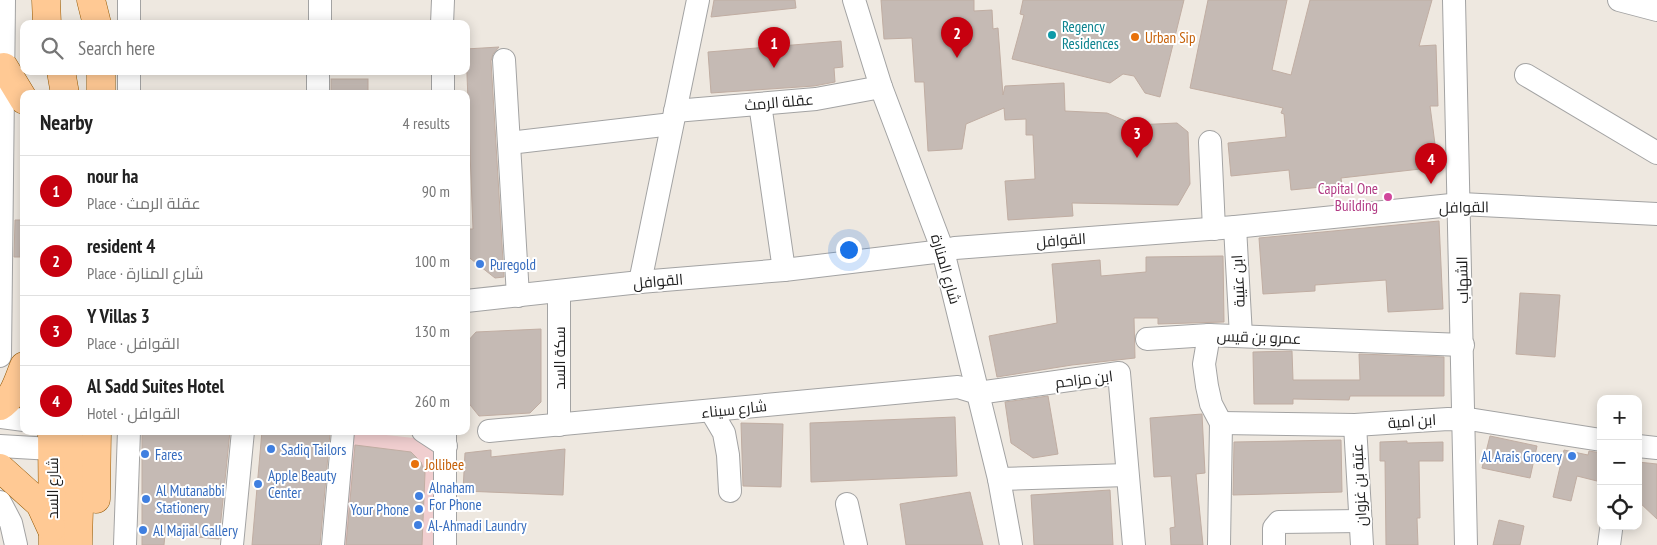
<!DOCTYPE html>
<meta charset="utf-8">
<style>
:root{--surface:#fff;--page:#f6f6f6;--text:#222;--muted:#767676;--line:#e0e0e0;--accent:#c7000f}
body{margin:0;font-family:"PT Sans Narrow",Cairo,sans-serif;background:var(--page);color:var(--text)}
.controls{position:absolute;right:15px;bottom:15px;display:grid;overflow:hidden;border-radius:10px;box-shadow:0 2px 12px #0003}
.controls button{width:45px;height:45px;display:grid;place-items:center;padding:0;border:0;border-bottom:1px solid var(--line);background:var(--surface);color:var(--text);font:25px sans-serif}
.you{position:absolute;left:848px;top:249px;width:18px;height:18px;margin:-12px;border:4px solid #fff;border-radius:50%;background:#1a73e8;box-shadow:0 0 0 8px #1a73e833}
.badge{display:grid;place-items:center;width:32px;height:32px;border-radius:50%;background:var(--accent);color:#fff;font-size:16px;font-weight:700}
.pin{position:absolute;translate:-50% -41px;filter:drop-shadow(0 1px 2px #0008)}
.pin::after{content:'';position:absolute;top:26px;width:18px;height:15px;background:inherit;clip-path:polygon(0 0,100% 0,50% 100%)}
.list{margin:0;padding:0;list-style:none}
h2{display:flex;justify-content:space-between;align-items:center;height:65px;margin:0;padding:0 20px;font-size:21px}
h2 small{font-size:16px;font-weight:400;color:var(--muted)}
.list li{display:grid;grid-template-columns:32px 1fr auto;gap:15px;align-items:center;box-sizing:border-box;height:70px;padding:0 20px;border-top:1px solid var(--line)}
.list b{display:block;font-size:19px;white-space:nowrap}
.list p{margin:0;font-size:16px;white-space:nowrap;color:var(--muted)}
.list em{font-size:16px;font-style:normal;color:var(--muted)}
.icon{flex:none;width:28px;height:28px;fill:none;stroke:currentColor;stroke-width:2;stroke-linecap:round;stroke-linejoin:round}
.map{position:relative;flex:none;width:1657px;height:545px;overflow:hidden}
.search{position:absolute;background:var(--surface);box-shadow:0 2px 12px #0003;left:20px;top:20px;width:450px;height:55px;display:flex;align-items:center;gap:12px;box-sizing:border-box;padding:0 18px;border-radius:10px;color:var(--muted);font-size:19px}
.panel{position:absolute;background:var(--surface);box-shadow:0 2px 12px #0003;left:20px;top:90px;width:450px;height:345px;border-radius:10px}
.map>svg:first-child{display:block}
.commercial{fill:#f0cecf}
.building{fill:#c5bab4;stroke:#c0ada2}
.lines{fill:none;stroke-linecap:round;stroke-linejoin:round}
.minor-casing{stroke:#a3a3a3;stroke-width:24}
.major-casing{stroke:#935700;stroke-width:29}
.minor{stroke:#fff;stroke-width:22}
.major{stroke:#ffc994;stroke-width:28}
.culture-dot{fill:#0f9aa8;stroke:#fff;stroke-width:2}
.food-dot{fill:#e8710a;stroke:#fff;stroke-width:2}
.hotel-dot{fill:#d1479c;stroke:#fff;stroke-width:2}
.shop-dot{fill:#3f7fe0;stroke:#fff;stroke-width:2}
.labels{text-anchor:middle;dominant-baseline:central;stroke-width:4;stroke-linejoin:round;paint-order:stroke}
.culture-label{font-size:15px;fill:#0d838f;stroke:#fff;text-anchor:start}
.food-label{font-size:15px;fill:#c56008;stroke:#fff;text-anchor:start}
.street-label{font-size:15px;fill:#1c1c1c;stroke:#fff}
.hotel-label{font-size:15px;fill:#b23c85;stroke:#fff;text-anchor:end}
.shop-label{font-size:15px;fill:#366cbe;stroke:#fff;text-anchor:start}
</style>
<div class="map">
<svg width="1657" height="545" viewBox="0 0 1657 545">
<rect width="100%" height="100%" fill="#eee8e0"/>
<polygon class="commercial" points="350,431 441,441 441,545 338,545"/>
<g class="building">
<polygon points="714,0 795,0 796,8 711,17"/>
<polygon points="881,0 974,0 974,11 992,10 993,29 998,28 1003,95 1005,86 1064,83 1065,111 1107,113 1135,125 1177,123 1188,132 1190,184 1178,205 1072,203 1073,216 1008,220 1005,181 1035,179 1033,135 1026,135 1026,119 1005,120 1004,108 966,124 962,149 928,151 924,82 915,82 912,38 884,39"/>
<polygon points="1023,0 1184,0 1160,97 1145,93 1134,76 1123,74 1110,83 1012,59 1024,15 1020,14"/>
<polygon points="1208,0 1287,0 1272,70 1291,75 1310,0 1432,0 1419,46 1436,45 1438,106 1430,106 1438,167 1341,178 1342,185 1291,190 1289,170 1231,176 1228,143 1286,137 1284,114 1281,113 1283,108 1190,88"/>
<polygon points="841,41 843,67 834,68 835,82 814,86 711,93 708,52"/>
<polygon points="499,47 493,54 491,61 504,277 495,278 466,255 466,229 473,229 466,49"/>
<rect x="331" y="79" width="37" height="15"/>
<polygon points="15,220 21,220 20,257 14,257"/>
<polygon points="1439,221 1443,309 1388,312 1386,280 1315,285 1315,291 1263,294 1259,238"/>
<polygon points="1223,256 1224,322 1158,324 1158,318 1134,318 1135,358 1072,365 997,377 989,336 1057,323 1052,264 1100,260 1101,276 1146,272 1146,257"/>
<polygon points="1520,293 1560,295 1555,357 1516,354"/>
<polygon points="541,329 541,402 530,413 479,416 467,401 467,342 476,332"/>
<polygon points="1292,351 1293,380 1360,380 1359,354 1444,357 1444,396 1350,396 1349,400 1293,399 1293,404 1254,404 1253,352"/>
<polygon points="1048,396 1058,454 1033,458 1011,443 1005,402"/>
<polygon points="1202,414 1205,473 1196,474 1203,545 1171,545 1170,528 1175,527 1171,476 1154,477 1150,418"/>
<polygon points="955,417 957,476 811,482 810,423"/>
<polygon points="741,423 783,424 781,487 743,486"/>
<polygon points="142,431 230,431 219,539 165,534 164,545 142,545"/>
<polygon points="262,431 330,433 320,545 252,545"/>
<polygon points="1490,436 1537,446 1530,478 1482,468"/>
<polygon points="1341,440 1342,492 1233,495 1234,442"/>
<polygon points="1407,441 1407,443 1443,442 1443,461 1419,461 1420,518 1417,518 1418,545 1386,545 1385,461 1380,461 1380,442"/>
<polygon points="355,445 411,452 421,462 425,473 422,545 346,545"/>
<polygon points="565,449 563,495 463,491 465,453 491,450 491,457"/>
<polygon points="1564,450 1588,455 1589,451 1601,453 1601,482 1577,476 1571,501 1553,497"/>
<polygon points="1638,462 1657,464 1657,519 1638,501"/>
<polygon points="1110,490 1113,545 1034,545 1031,495"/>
<polygon points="970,492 983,545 906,545 900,504"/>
<polygon points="1499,520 1524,526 1520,545 1493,545"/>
</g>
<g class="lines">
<defs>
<g id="minor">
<polyline points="854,0 881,87 943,251 999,479 1011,545"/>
<polyline points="1454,0 1466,545"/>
<polyline points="1619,0 1657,10"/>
<polyline points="129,24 129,0"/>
<polyline points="320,24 320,0"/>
<polyline points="442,24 443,0"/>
<polyline points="504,60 518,296"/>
<polyline points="129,71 129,94"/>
<polyline points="443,71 443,94"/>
<polyline points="1526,75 1657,153"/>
<polyline points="318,94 318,71"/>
<polyline points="760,104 784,270"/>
<polyline points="675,111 816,99 881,87"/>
<polyline points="1210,142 1214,229"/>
<polyline points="509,143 672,124"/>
<polyline points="1235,227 1241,336"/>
<polyline points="640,282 698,0"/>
<polyline points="559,291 559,425"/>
<polyline points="466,301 640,282 784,270 943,251 955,248 1235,227 1461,204 1657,214"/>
<polyline points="1209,335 1204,364 1207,386 1211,404 1221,423 1219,545"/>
<polyline points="1147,339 1209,335 1463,345"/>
<polyline points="0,356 4,0"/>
<polyline points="711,411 724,433 728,455 730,491"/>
<polyline points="0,417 24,420"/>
<polyline points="1221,423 1355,425 1448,419 1475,420 1601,440"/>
<polyline points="1355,425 1362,545"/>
<polyline points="423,431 446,446"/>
<polyline points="445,431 445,545"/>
<polyline points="489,431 958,387 978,393 1119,373 1134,545"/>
<polyline points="0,446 52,449"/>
<polyline points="1638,446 1657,448"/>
<polyline points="999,479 1127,475"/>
<polyline points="0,502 11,523 16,545"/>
<polyline points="847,504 856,545"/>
<polyline points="125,545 129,431"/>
<polyline points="232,545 243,431"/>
<polyline points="333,545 343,431"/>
<polyline points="1274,545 1274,528 1279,522 1361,521"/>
<polyline points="1609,545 1611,530"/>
</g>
<g id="major">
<polyline points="46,0 47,24"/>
<polyline points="91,0 97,24"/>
<polyline points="4,67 24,100"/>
<polyline points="61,71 65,94"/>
<polyline points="101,94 101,71"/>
<path d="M0,406C14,398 18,380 24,366"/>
<polyline points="52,431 53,545"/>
<path d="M65,431C85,463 78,509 78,545"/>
<polyline points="0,468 40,504 51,528"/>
<polyline points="96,499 97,431"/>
</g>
</defs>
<use href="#minor" class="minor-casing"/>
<use href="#major" class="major-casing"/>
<use href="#minor" class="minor"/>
<use href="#major" class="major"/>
</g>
<circle class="culture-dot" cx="1052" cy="35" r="5"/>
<g class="food-dot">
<circle cx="1135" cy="37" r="5"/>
<circle cx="415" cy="464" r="5"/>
</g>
<circle class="hotel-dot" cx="1388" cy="197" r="5"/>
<g class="shop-dot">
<circle cx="480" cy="264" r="5"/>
<circle cx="271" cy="449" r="5"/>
<circle cx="145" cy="454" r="5"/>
<circle cx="1572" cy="456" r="5"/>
<circle cx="258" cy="484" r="5"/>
<circle cx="419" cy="496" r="5"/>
<circle cx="146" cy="499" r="5"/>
<circle cx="419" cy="509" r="5"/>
<circle cx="418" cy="525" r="5"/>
<circle cx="143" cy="530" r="5"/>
</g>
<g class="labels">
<g class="culture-label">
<text x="1062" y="26">Regency<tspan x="1062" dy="17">Residences</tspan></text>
</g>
<g class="food-label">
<text x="1145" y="37">Urban Sip</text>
<text x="425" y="464">Jollibee</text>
</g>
<g class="street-label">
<text transform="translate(779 102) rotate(-5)">عقلة الرمث</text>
<text transform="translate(1464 207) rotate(-1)">القوافل</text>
<text transform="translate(1061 240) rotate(-4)">القوافل</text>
<text transform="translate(946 269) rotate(74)">شارع المنارة</text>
<text transform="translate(1462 280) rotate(-91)">الشهاب</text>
<text transform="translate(658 281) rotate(-5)">القوافل</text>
<text transform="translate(1238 281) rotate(-93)">ابن عتيبة</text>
<text transform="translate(1259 337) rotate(2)">عمرو بن قيس</text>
<text transform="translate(559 358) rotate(-90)">سكة السد</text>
<text transform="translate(1084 379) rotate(-7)">ابن مزاحم</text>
<text transform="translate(734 409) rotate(-6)">شارع سيناء</text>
<text transform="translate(1412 421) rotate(-4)">ابن امية</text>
<text transform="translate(1359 485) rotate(-93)">عتبة بن غزوان</text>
<text transform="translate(52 488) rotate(-90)">شارع السد</text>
</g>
<g class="hotel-label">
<text x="1378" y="188">Capital One<tspan x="1378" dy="17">Building</tspan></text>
</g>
<g class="shop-label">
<text x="490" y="264">Puregold</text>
<text x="281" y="449">Sadiq Tailors</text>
<text x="155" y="454">Fares</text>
<text x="1562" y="456" text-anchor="end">Al Arais Grocery</text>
<text x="268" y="475">Apple Beauty<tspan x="268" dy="17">Center</tspan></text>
<text x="429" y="487">Alnaham<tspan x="429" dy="17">For Phone</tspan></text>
<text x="156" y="490">Al Mutanabbi<tspan x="156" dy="17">Stationery</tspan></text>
<text x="409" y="509" text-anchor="end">Your Phone</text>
<text x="428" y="525">Al-Ahmadi Laundry</text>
<text x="153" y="530">Al Majial Gallery</text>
</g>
</g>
</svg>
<div class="controls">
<button>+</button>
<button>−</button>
<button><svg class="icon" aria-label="locate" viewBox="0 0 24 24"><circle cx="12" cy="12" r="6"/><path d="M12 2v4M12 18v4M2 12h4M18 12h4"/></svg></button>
</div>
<div class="you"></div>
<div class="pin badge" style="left:774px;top:68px">1</div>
<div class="pin badge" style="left:957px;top:58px">2</div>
<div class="pin badge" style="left:1137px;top:158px">3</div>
<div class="pin badge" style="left:1431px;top:184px">4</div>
<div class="search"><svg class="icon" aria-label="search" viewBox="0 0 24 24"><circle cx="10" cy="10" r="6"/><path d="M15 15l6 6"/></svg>Search here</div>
<section class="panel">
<h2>Nearby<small>4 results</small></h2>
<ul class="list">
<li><span class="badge">1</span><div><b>nour ha</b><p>Place · عقلة الرمث</p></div><em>90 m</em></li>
<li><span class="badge">2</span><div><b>resident 4</b><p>Place · شارع المنارة</p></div><em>100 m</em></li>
<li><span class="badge">3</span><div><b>Y Villas 3</b><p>Place · القوافل</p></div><em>130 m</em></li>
<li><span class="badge">4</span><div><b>Al Sadd Suites Hotel</b><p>Hotel · القوافل</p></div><em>260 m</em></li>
</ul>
</section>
</div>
